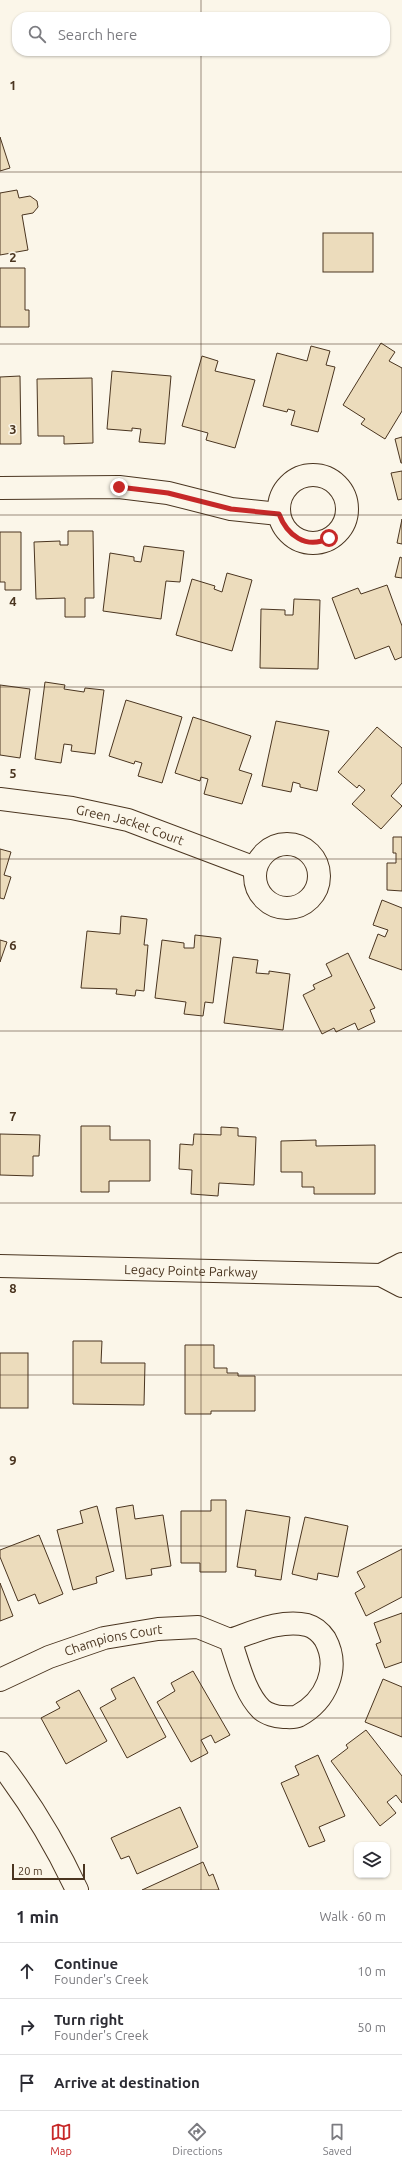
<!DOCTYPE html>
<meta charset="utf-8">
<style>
:root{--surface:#fff;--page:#f2f2f3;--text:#2b2b33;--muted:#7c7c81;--line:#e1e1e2;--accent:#c62828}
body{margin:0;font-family:Ubuntu,sans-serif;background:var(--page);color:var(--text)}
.controls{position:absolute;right:12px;bottom:12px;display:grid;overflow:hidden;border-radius:8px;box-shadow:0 1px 3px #0004}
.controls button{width:36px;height:36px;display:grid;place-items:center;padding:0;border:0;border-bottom:1px solid var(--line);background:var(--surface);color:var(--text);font:20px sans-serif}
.scale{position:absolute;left:12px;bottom:10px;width:73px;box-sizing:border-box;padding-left:4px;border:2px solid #4a3520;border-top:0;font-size:11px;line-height:14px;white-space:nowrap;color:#4a3520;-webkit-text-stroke:3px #fbf6e9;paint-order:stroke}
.stop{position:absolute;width:12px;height:12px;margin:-9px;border:3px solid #c62828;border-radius:50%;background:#fff}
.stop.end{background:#c62828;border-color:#fff;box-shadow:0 1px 4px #0008}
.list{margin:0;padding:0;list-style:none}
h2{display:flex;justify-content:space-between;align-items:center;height:52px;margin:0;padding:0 16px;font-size:17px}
h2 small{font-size:13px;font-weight:400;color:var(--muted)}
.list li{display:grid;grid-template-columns:26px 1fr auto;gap:12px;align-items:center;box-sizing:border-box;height:56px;padding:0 16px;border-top:1px solid var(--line)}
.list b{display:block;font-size:15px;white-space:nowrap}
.list p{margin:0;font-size:13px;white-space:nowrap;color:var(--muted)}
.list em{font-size:13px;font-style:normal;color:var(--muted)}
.icon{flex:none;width:22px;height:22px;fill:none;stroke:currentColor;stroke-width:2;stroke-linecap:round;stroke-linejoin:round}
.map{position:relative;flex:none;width:402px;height:1890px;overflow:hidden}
.search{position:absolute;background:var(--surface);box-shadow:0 1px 3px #0004;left:12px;right:12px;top:12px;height:44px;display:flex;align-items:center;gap:10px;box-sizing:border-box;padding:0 14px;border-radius:16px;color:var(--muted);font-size:15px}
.sheet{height:220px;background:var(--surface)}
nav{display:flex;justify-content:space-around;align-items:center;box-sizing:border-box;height:56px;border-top:1px solid var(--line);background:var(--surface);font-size:11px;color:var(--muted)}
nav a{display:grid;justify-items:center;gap:2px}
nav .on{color:var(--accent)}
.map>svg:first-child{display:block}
.building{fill:#ecdcbc;stroke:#4a3520}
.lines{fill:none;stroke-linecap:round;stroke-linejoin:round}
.street-casing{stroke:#4a3520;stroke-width:24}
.street{stroke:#fbf6e9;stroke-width:22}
.route{stroke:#c62828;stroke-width:5}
.grid{fill:none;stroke:#4a3520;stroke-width:1;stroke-opacity:0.55}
.labels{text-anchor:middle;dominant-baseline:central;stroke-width:3;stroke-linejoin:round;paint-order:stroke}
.street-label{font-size:13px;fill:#4a3520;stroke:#fbf6e9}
.grid-label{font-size:13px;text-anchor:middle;font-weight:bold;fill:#4a3520;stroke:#fbf6e9;stroke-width:3;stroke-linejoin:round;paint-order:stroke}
</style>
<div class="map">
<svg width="402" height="1890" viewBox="0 0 402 1890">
<rect width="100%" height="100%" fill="#fbf6e9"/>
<g class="building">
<polygon points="0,137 10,168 0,171"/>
<polygon points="17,190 19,198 30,196 37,201 38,207 33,213 22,215 28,250 0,255 0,193"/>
<rect x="323" y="233" width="50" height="39"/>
<polygon points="0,268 25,268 25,310 29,310 29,327 0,327"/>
<polygon points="381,343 395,352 389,361 402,368 402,411 385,439 361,424 365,419 343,405"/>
<polygon points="311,346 330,351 326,365 335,367 318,432 291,425 295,411 288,409 287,412 263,406 277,353 307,361"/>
<polygon points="202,356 218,361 215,371 255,380 235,448 206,440 208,433 182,426"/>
<polygon points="112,371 171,376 165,444 139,442 141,429 132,428 132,431 107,429"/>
<polygon points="20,376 21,444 0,444 0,377"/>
<polygon points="92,378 93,443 64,444 64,436 38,436 37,379"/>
<polygon points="402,437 402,463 401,463 395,439"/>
<polygon points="402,471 402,499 398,500 391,473"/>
<polygon points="402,519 402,544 397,543"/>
<polygon points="68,531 93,531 94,598 85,598 85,617 65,617 65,598 36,599 34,542 60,541 60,545 68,545"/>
<polygon points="0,532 21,532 21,590 5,590 5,582 0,582"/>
<polygon points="144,546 184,551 180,582 166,581 161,619 103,611 110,553 134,557 134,561 141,562"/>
<polygon points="400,557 402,558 402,578 395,577"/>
<polygon points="227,573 252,580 232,651 176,635 192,579 215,586 214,589 222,592"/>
<polygon points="387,585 402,626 402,657 395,660 389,646 355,659 332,598 358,588 361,594"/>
<polygon points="294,599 320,600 318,669 260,668 261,609 285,610 285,615 293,615"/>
<polygon points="45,682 65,685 64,689 84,692 85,688 104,690 95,754 71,751 72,745 64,744 61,763 35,759"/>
<polygon points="0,685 30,689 20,758 0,755"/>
<polygon points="126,700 182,717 162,783 138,776 142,763 135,761 134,764 109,756"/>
<polygon points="193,717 251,736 239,770 252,774 242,804 204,794 208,779 201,777 200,781 175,773"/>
<polygon points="276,721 329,731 317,791 300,787 300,784 293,782 291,792 262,786"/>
<polygon points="377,727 402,748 402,783 391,796 402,806 381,829 352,804 365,790 359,785 357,788 338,772"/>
<polygon points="393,837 402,837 402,891 387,890 387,863 396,863 396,853 393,853"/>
<polygon points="0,849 11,852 4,875 11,877 4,899 0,898"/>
<polygon points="382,900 402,908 402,970 369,958 378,934 385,937 388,930 373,925"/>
<polygon points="121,916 147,919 144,945 148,945 144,991 136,990 135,996 116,994 117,989 81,988 87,931 120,934"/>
<polygon points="195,935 221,938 213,1003 205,1002 203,1016 184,1014 186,1002 155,998 162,940 184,943 184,948 194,948"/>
<polygon points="0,940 7,942 0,962"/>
<polygon points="348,953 375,1008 370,1010 375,1022 358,1030 355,1023 336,1032 334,1028 322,1034 303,995 315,989 313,985 332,976 326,964"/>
<polygon points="233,957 258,960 256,973 269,974 269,971 290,974 283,1030 224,1023"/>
<polygon points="81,1126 110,1126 110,1140 150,1140 150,1181 109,1181 109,1192 81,1192"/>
<polygon points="221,1127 238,1128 238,1136 256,1137 254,1185 219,1183 218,1196 191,1194 192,1170 179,1169 180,1144 193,1145 194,1134 221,1135"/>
<polygon points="0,1134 40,1135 39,1156 33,1156 33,1176 0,1175"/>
<polygon points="316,1140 316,1146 375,1145 375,1194 314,1194 314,1187 302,1187 302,1172 281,1172 281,1141"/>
<polygon points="73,1341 102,1341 101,1363 145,1363 144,1405 73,1404"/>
<polygon points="185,1345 214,1345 214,1368 227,1368 227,1373 238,1373 238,1376 255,1376 255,1411 211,1411 211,1414 185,1414"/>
<rect x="0" y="1353" width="28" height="55"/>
<polygon points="211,1500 226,1500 226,1572 200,1572 200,1563 181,1563 181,1511 211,1511"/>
<polygon points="133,1505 135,1519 163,1515 171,1566 151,1569 152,1575 126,1579 116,1508"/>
<polygon points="97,1506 114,1571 96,1577 97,1583 73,1590 57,1530 83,1523 80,1511"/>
<polygon points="246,1510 290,1517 281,1580 255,1576 256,1570 237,1567"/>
<polygon points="305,1517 348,1526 338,1577 318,1573 317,1580 292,1574"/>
<polygon points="39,1535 63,1594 39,1604 35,1594 18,1601 0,1557 0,1550"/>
<polygon points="402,1549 402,1597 366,1616 355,1593 365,1587 357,1572"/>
<polygon points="0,1583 13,1616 0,1621"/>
<polygon points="402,1613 402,1662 385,1668 376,1644 381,1642 374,1623"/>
<polygon points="193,1671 230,1735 215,1743 211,1735 201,1740 208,1753 191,1762 157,1702 175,1691 171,1683"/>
<polygon points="134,1677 166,1737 127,1758 100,1708 116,1699 111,1689"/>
<polygon points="383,1679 402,1687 402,1737 365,1722"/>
<polygon points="79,1690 107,1741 66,1764 41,1718 60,1708 56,1702"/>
<polygon points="366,1730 402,1776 402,1803 396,1795 387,1802 396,1813 380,1826 331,1761 348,1748 346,1745"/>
<polygon points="318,1755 345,1816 319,1827 325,1841 309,1847 281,1783 299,1775 295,1766"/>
<polygon points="180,1807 198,1847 137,1874 129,1856 121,1859 111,1838"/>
<polygon points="203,1862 209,1876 213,1874 219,1890 142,1890"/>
</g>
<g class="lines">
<defs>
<g id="street">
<circle cx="313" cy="509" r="34"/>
<polyline points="0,488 119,487 168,493 231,509 279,514"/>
<path id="s1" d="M0,799L72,808L128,820L255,868"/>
<circle cx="287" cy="876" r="32"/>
<path id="s2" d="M0,1266L381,1275L402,1286"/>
<polyline points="381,1275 402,1264"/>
<path id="s3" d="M0,1680L49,1657L104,1638L158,1629L198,1627L230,1640C254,1632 281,1619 307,1625C314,1627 321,1633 325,1639C341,1668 326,1701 298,1716C294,1718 288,1717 283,1717C277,1717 266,1714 261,1709C244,1692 238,1662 230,1640"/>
<path d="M0,1763C30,1802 56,1845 77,1890"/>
</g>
</defs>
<use href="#street" class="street-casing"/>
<use href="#street" class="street"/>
</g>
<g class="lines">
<path class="route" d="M119,487L168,493L231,509L279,514C287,535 306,550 329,538"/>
</g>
<path class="grid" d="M201,0V17M201,51V1890M0,172H402M0,344H402M0,515H402M0,687H402M0,859H402M0,1031H402M0,1203H402M0,1375H402M0,1546H402M0,1718H402"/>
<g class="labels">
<g class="street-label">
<text stroke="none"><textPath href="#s1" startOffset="133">Green Jacket Court</textPath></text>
<text stroke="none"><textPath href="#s2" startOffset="191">Legacy Pointe Parkway</textPath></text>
<text stroke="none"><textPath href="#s3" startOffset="121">Champions Court</textPath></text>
</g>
</g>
<g class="grid-label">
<text x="13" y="90">1</text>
<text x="13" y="262">2</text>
<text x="13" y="434">3</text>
<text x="13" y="606">4</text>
<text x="13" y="778">5</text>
<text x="13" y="950">6</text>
<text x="13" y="1121">7</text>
<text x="13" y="1293">8</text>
<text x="13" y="1465">9</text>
</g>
</svg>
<div class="controls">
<button><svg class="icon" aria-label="layers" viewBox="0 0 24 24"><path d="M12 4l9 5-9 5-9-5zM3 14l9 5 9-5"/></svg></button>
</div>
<div class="scale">20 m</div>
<div class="stop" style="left:329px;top:538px"></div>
<div class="stop end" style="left:119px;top:487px"></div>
<div class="search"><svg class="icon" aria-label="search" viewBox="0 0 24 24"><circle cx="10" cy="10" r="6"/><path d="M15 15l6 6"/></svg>Search here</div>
</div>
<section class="sheet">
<h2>1 min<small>Walk · 60 m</small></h2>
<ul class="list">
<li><svg class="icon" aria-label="ahead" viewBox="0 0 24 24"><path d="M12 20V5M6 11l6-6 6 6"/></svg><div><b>Continue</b><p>Founder's Creek</p></div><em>10 m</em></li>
<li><svg class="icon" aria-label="right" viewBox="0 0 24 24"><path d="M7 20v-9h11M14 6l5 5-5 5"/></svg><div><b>Turn right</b><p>Founder's Creek</p></div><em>50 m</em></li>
<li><svg class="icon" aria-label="arrive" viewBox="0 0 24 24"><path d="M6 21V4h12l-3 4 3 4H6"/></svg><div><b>Arrive at destination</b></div></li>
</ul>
</section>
<nav>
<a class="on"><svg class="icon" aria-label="map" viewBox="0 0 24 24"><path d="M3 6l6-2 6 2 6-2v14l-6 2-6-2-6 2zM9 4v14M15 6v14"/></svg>Map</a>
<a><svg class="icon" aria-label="directions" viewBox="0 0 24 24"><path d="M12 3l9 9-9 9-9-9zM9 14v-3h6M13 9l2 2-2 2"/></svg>Directions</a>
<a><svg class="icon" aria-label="saved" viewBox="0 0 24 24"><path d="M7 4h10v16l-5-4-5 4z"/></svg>Saved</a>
</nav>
